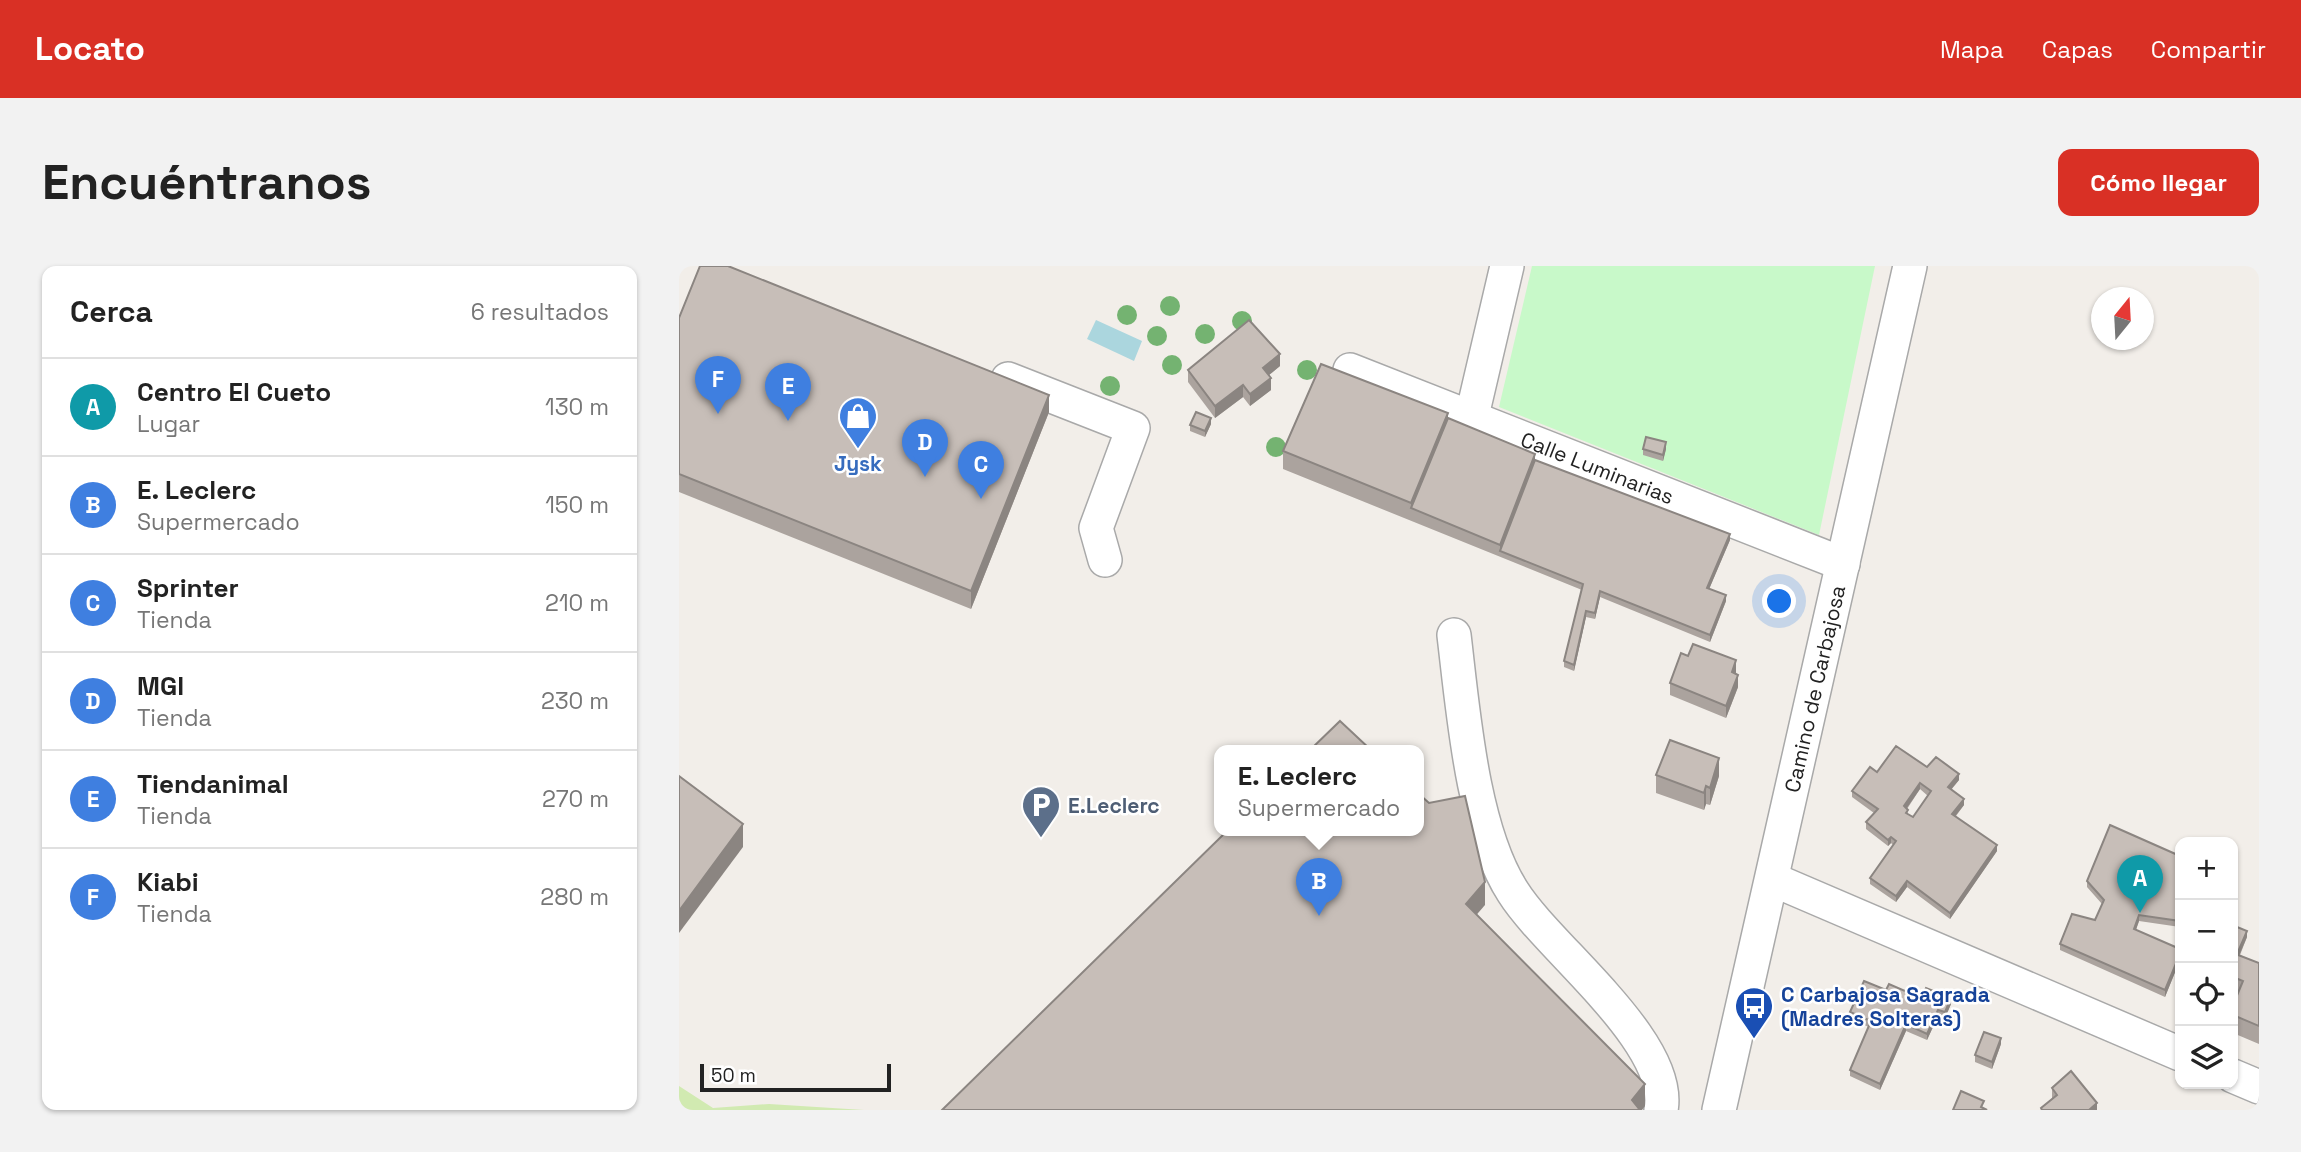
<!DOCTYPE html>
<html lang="es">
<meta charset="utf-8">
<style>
:root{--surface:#fff;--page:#f2f2f2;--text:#222;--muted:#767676;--line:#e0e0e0;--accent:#d93025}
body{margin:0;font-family:"Space Grotesk",sans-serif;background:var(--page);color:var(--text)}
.controls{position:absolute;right:21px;bottom:21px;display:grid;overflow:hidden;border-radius:14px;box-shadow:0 2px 5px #0004}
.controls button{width:63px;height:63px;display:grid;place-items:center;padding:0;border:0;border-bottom:2px solid var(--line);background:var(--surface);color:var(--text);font:35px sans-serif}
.compass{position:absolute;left:1412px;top:21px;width:63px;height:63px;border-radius:50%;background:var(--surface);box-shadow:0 2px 5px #0004;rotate:18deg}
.scale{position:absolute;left:21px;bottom:18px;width:191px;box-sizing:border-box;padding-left:7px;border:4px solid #222;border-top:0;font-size:19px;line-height:24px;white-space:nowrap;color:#222;-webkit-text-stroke:5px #fff;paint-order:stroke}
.you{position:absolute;left:1101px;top:336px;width:24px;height:24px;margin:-18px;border:5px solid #fff;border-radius:50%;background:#1a73e8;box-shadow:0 0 0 10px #1a73e833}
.badge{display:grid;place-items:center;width:46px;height:46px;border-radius:50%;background:var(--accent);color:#fff;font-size:23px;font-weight:700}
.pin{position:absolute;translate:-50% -58px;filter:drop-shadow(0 2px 4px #0008)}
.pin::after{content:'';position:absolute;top:37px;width:24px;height:21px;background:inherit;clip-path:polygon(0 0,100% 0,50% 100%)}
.popup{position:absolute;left:535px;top:479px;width:210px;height:91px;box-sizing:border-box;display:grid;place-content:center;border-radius:14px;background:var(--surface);filter:drop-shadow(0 2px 5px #0005);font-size:23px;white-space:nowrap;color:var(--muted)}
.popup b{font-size:26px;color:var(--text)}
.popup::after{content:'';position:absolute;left:50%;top:100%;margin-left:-14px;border:14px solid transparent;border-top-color:var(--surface)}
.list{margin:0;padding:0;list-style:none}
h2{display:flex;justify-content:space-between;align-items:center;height:91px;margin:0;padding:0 28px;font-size:30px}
h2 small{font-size:23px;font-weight:400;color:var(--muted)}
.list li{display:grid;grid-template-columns:46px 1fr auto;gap:21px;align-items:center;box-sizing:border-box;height:98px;padding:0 28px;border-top:2px solid var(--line)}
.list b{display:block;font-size:26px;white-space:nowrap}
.list p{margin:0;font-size:23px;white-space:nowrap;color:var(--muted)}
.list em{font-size:23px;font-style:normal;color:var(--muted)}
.icon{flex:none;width:38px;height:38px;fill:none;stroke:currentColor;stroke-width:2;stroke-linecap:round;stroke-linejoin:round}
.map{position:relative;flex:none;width:1580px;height:844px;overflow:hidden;border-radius:14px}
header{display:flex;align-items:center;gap:42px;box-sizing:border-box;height:98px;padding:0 35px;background:var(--accent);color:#fff}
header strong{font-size:33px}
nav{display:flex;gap:38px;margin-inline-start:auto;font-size:24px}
.intro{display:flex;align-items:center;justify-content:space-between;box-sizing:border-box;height:168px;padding:0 42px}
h1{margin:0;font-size:49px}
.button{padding:18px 32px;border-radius:14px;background:var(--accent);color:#fff;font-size:24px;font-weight:700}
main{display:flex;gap:42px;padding:0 42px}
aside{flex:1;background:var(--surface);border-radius:14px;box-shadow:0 2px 5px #0004}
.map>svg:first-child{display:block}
.grass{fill:#d1eab1}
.park{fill:#c8f9c9}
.water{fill:#abd6de}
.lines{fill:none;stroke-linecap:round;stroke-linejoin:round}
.minor-casing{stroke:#a9a9a9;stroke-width:36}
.minor{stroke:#fff;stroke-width:33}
.tree{fill:#74b371}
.wall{fill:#aba39e;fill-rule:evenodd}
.shaded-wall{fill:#8b8581}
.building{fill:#c7beb8;stroke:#8b8581;stroke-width:2;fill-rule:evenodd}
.labels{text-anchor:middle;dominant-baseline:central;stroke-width:5;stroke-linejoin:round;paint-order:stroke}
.shop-label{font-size:21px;font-weight:bold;fill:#366cbe;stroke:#fff}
.street-label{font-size:21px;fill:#222;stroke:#fff}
.service-label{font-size:21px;font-weight:bold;fill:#4e5e75;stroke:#fff;text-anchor:start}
.transit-label{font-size:21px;font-weight:bold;fill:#164399;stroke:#fff;text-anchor:start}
</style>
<header>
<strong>Locato</strong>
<nav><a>Mapa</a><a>Capas</a><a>Compartir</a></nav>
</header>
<div class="intro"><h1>Encuéntranos</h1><a class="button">Cómo llegar</a></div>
<main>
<aside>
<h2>Cerca<small>6 resultados</small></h2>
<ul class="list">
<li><span class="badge" style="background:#0f9aa8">A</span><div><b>Centro El Cueto</b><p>Lugar</p></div><em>130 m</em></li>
<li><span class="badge" style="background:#3f7fe0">B</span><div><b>E. Leclerc</b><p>Supermercado</p></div><em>150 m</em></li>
<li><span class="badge" style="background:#3f7fe0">C</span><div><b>Sprinter</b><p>Tienda</p></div><em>210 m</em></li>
<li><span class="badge" style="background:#3f7fe0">D</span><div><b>MGI</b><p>Tienda</p></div><em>230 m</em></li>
<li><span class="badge" style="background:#3f7fe0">E</span><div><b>Tiendanimal</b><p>Tienda</p></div><em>270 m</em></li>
<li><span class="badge" style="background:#3f7fe0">F</span><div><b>Kiabi</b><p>Tienda</p></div><em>280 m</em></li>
</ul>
</aside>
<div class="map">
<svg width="1580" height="844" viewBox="0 0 1580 844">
<rect width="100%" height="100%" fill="#f2eee9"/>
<polygon class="grass" points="0,820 34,842 90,838 185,844 0,844"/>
<polygon class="park" points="853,0 1196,0 1140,269 820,141"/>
<polygon class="water" points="417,54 463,75 455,95 408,73"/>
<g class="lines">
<defs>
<g id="minor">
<path id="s1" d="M671,104L1164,298"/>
<polyline points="329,113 454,162 417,262 426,294"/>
<polyline points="792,154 828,0"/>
<path d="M775,369C784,444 793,563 834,626C869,682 995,776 982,844"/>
<polyline points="1095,614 1501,788"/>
<polyline points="1554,810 1580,821"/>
<path id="s2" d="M1040,844L1231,0"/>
</g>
</defs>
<use href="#minor" class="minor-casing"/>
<use href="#minor" class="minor"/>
</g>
<g class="tree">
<circle cx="491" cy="40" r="10"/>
<circle cx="448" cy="49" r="10"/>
<circle cx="563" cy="55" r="10"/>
<circle cx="526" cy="68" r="10"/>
<circle cx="478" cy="70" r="10"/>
<circle cx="493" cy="99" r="10"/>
<circle cx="628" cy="104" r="10"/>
<circle cx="431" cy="120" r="10"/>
<circle cx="597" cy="181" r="10"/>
</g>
<g class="wall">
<polygon points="0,52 370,146 292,343 0,226"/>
<polygon points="601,100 590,109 592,124 571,140 564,131 536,152 509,116 509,104"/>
<polygon points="769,152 856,194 1051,274 1030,323 1047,335 1031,376 921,331 916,353 907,351 895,405 885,401 885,395 903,324 604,203 604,185"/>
<polygon points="532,158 526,171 511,165 511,159"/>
<polygon points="964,183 987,183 984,195 964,189"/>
<polygon points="1057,406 1059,421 1047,452 991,429 991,417"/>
<path d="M1248,501L1280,514L1272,524L1285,539L1277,550L1318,585L1271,653L1228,621L1217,636L1191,618V612L1214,579L1212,577L1209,580L1187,563V556L1195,547L1173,531V525L1198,506ZM1241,523L1249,530L1234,551L1229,548L1228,543Z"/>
<polygon points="977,509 1040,510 1031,539 1027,538 1025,544 977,527"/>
<polygon points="1501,590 1501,661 1460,655 1457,664 1501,683 1501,694 1486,731 1381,684 1381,678 1416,654 1423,638 1408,621 1408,615"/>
<polygon points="1568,671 1561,689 1580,697 1580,778 1554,767 1554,739 1557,730 1554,728 1554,672"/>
<polygon points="1207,724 1272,738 1266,752 1259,750 1248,774 1227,765 1201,824 1171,810 1171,804 1190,761 1171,753 1171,746"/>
<polygon points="1322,778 1313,803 1296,796 1296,789"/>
<polygon points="1373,822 1418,844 1362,844 1362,842 1373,833"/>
</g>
<g class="shaded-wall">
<polygon points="601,88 601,100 584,114 584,102"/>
<polygon points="592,112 592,124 571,140 571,128"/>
<polygon points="564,119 564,131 536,152 536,140"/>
<polygon points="370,129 370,146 292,343 292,325"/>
<polygon points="769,147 769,164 732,242 732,237"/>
<polygon points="532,152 532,158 526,171 526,165"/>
<polygon points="987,176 987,183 984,195 984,189"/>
<polygon points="856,188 856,200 821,285 821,279"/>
<polygon points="1051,268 1051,274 1028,328 1028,322"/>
<polygon points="921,325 921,331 916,353 916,347"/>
<polygon points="1047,329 1047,335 1031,376 1031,369"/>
<polygon points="907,345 907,351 895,405 895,399"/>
<polygon points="1057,394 1057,406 1053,419 1053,406"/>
<polygon points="1059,409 1059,421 1047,452 1047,440"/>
<polygon points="1040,492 1040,510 1031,539 1031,522"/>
<polygon points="1280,508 1280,514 1269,527 1269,521"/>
<polygon points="1241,517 1241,523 1225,546 1225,540"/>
<polygon points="1027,520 1027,538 1025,544 1025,527"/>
<polygon points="1285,533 1285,539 1273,554 1273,548"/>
<polygon points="64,558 64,581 0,667 0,645"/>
<polygon points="1212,571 1212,577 1209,580 1209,574"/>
<polygon points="1318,579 1318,585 1271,653 1271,647"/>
<polygon points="1228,615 1228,621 1217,636 1217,630"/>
<polygon points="806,616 806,639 787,661 787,638"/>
<polygon points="1460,649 1460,655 1455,669 1455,663"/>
<polygon points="1568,665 1568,671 1559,692 1559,686"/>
<polygon points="1501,688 1501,694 1486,731 1486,724"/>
<polygon points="1272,732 1272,738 1266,752 1266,746"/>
<polygon points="1259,744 1259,750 1248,774 1248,768"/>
<polygon points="1227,758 1227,765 1201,824 1201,818"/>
<polygon points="1322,772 1322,778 1313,803 1313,796"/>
<polygon points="966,818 966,840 963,844 953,844 953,834"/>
<polygon points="1418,837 1418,844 1410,844"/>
</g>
<g class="building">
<polygon points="21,0 49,0 370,129 292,325 0,208 0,52"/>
<polygon points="570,54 601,88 584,102 592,112 571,128 564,119 536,140 509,104"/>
<polygon points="642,98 769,147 732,237 604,185"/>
<polygon points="517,146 532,152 526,165 511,159"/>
<polygon points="769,152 856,188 821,279 732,242"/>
<polygon points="967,171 987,176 984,189 964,183"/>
<polygon points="856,194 1051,268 1028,322 1047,329 1031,369 921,325 916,347 907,345 895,399 885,395 904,318 821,285"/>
<polygon points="1014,378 1057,394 1053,406 1059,409 1047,440 991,417 1002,387 1009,390"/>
<polygon points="661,455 692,484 631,484"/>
<polygon points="991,474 1040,492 1031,522 1027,520 1025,527 977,509"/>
<path d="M1217,480L1248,501L1257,491L1280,508L1269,521L1285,533L1273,548L1318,579L1271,647L1228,615L1217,630L1191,612L1217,575L1212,571L1209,574L1187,556L1199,543L1173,525L1191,501L1198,506ZM1241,517L1252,525L1234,551L1227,547L1229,544L1225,540Z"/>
<polygon points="0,510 64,558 0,645"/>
<polygon points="740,528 750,537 786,530 806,616 787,638 966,818 953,834 961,844 263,844 549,564 740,564"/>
<polygon points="1431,559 1501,590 1501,655 1460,649 1455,663 1501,683 1501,688 1486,724 1381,678 1393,648 1416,654 1425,634 1408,615"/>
<polygon points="1558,661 1568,665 1559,686 1554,684 1554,672"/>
<polygon points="1554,687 1580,697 1580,760 1554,749 1554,739 1564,715 1554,711"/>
<polygon points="1185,715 1207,724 1210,718 1242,732 1247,722 1272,732 1266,746 1259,744 1248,768 1227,758 1201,818 1171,804 1192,755 1171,746"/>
<polygon points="1305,766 1322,772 1313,796 1296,789"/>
<polygon points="1392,805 1418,837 1410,844 1363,844 1362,842 1378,829 1373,822"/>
<polygon points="1282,825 1305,835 1302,841 1308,844 1274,844"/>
</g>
<defs>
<symbol id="shop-pin" viewBox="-11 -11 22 30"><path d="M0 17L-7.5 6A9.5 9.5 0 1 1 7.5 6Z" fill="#3f7fe0" stroke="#fff"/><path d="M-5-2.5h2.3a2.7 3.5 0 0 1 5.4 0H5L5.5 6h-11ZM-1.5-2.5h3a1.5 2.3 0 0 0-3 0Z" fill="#fff"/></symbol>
<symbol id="parking-pin" viewBox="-11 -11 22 30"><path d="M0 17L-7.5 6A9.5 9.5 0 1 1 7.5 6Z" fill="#5c6f8a" stroke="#fff"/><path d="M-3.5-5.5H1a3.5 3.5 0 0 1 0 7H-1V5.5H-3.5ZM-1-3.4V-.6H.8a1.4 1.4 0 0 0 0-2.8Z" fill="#fff"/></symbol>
<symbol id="bus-pin" viewBox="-11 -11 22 30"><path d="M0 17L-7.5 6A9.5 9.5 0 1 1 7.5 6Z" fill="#1a4fb4" stroke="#fff"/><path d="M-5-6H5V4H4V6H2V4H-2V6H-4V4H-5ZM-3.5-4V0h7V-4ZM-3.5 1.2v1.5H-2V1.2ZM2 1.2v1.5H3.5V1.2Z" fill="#fff"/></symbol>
</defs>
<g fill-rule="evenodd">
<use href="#shop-pin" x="157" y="128" width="44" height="60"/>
<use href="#parking-pin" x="340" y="517" width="44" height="60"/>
<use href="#bus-pin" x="1053" y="718" width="44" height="60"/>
</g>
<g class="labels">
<g class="shop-label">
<text x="179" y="197">Jysk</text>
</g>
<g class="street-label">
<text stroke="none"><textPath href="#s1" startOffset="266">Calle Luminarias</textPath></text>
<text stroke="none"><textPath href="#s2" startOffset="432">Camino de Carbajosa</textPath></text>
</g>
<g class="service-label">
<text x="389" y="539">E.Leclerc</text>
</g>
<g class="transit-label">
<text x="1102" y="728">C Carbajosa Sagrada<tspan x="1102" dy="24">(Madres Solteras)</tspan></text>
</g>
</g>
</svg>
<div class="controls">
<button>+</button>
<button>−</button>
<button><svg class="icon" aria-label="locate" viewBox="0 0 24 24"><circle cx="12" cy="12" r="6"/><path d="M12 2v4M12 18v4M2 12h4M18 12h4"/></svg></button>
<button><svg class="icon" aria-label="layers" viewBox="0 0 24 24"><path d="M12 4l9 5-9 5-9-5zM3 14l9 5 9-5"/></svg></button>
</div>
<svg class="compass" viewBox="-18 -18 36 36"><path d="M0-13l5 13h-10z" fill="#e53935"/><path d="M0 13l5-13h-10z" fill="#767676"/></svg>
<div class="scale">50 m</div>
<div class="you"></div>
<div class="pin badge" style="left:1461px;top:647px;background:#0f9aa8">A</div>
<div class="pin badge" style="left:640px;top:650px;background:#3f7fe0">B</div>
<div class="popup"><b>E. Leclerc</b>Supermercado</div>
<div class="pin badge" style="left:302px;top:233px;background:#3f7fe0">C</div>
<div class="pin badge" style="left:246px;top:211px;background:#3f7fe0">D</div>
<div class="pin badge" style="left:109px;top:155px;background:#3f7fe0">E</div>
<div class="pin badge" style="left:39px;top:148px;background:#3f7fe0">F</div>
</div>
</main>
